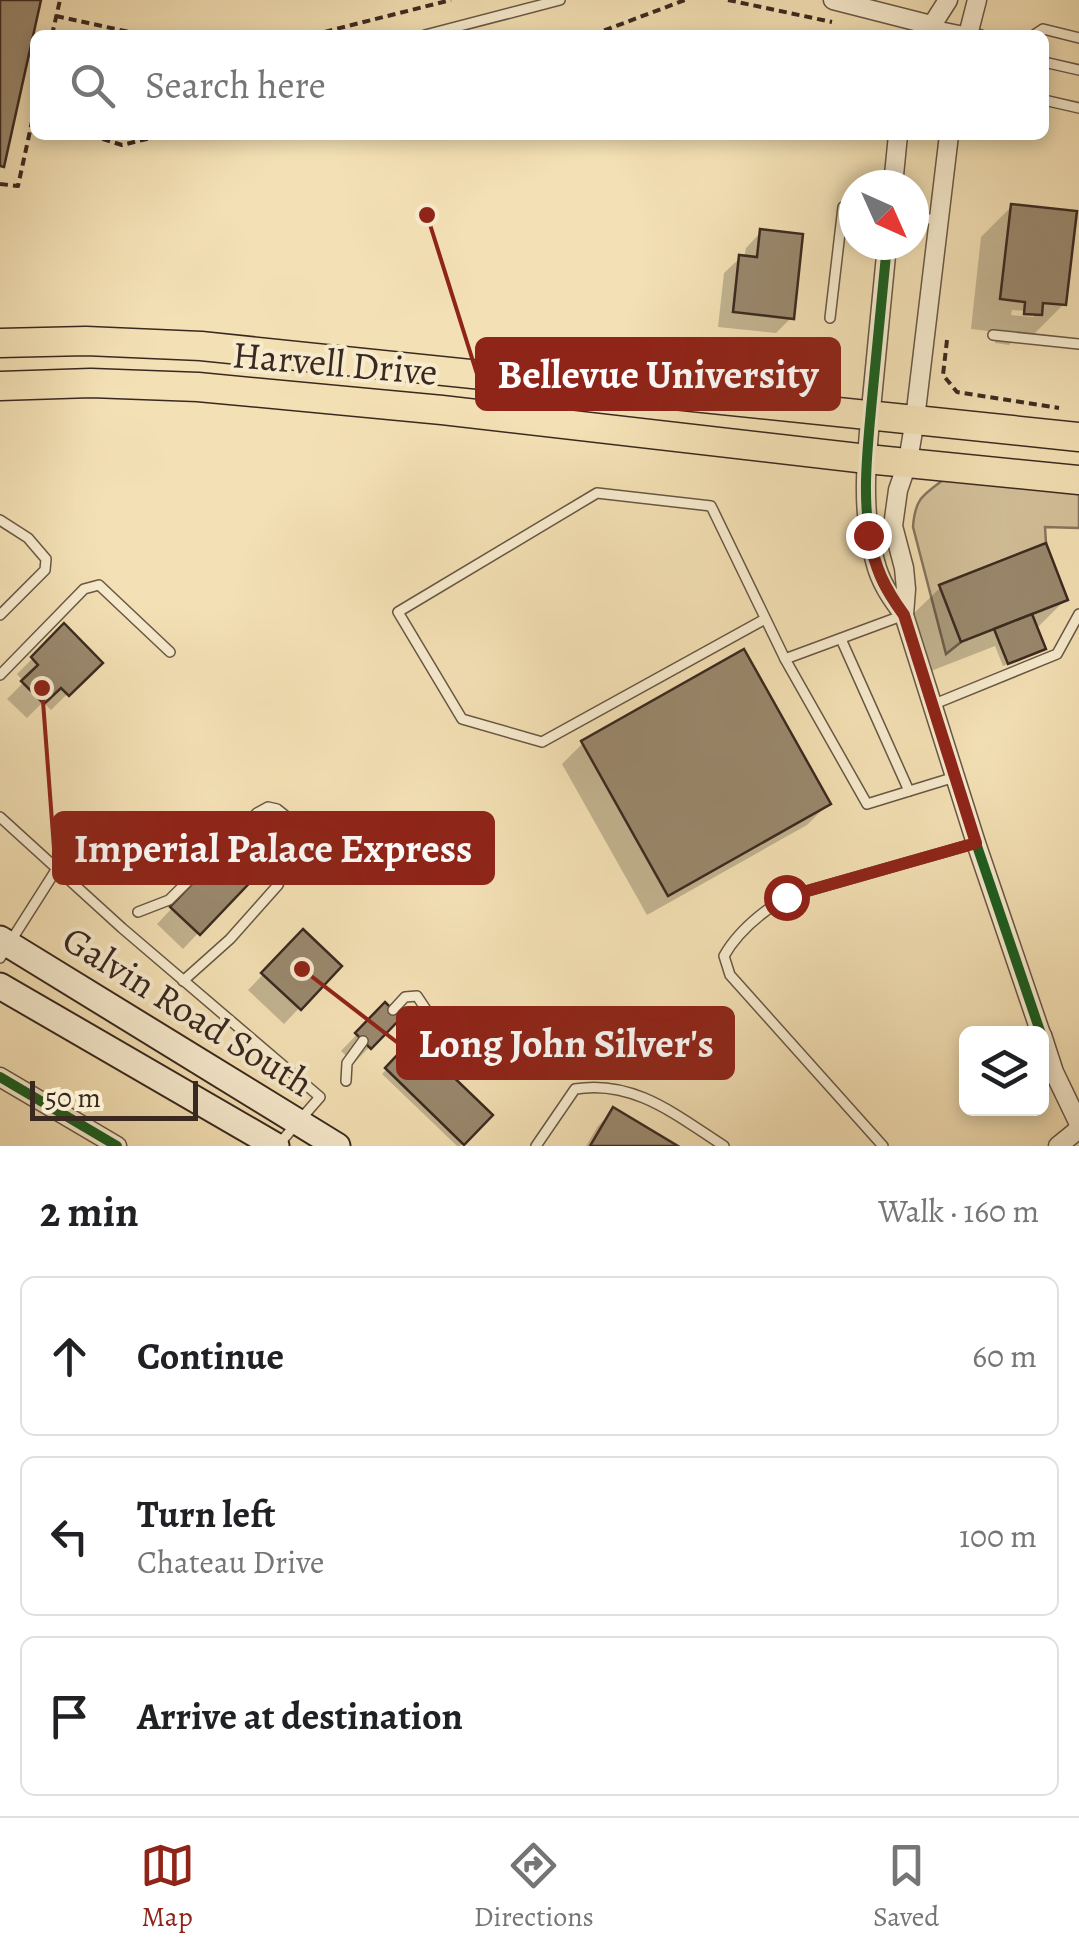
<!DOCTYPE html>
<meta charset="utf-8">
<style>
:root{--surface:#fff;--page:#f2f2f2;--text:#202124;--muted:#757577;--line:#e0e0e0;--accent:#8f2418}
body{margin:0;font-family:Alegreya,serif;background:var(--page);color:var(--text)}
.controls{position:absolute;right:30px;bottom:30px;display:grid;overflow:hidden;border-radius:15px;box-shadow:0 5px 15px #0003}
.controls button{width:90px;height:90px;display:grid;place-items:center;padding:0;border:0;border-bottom:2px solid var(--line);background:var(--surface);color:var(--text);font:50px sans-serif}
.compass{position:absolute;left:839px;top:170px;width:90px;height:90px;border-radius:50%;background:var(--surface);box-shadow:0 5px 15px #0003;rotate:135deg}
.scale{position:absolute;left:30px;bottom:25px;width:168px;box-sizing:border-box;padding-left:10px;border:5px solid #3a2920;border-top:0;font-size:28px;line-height:35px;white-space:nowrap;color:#3a2920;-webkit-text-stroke:8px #f7ebce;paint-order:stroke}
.stop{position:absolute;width:30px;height:30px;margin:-22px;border:8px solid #8f2418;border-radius:50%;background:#fff}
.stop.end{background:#8f2418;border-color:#fff;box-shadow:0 2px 10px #0008}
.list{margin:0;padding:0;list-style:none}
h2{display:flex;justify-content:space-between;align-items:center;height:130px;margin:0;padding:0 40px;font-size:42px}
h2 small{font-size:32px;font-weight:400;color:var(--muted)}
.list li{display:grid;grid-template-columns:65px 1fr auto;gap:30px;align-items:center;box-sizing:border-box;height:160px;margin:0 20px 20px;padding:0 20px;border:2px solid var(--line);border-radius:15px}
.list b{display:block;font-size:38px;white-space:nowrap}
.list p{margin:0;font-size:32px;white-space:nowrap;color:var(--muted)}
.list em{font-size:32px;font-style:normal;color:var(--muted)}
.icon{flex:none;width:55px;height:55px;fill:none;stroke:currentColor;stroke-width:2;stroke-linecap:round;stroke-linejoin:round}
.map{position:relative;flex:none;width:1079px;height:1146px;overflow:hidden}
.search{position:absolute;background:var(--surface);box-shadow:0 5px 15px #0003;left:30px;right:30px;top:30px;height:110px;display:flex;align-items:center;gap:25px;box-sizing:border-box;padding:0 35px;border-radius:15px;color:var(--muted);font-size:38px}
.sheet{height:670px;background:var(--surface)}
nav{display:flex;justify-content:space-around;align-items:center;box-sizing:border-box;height:140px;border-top:2px solid var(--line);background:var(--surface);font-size:28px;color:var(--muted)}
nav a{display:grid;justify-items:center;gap:5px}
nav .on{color:var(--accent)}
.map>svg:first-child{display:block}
.green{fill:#d4c19b;stroke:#87755e;stroke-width:2.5}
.shadow{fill:#0003;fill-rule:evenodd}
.building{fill:#9a886d;stroke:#3a2920;stroke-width:2.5}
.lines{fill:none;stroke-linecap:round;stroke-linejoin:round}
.service-casing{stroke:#685745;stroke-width:12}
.minor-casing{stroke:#685745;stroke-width:21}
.secondary-casing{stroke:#3a2920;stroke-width:29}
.primary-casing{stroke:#3a2920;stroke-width:31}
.path{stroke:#3a2920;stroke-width:4;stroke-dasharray:8 5;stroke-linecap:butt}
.service{stroke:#f7ebce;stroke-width:9}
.minor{stroke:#f7ebce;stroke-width:18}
.secondary{stroke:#f7ebce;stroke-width:25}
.primary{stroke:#f3e0b4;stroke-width:28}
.cycleway-casing{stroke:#f7ebce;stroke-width:16}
.cycleway{stroke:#1b5e20;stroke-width:10}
.route{stroke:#8f2418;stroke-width:12}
.labels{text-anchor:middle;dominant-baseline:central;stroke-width:8;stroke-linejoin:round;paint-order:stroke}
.street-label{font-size:38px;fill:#3a2920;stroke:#f7ebce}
.leader{fill:none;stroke:#8f2418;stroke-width:4}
.callout-dot{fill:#8f2418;stroke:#f7ebce;stroke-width:4}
.callout{fill:#8f2418;stroke:#8f2418;stroke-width:4}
.callout-label{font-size:40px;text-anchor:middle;font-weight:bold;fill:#fff}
</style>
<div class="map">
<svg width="1079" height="1146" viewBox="0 0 1079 1146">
<rect width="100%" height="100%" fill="#f3e0b4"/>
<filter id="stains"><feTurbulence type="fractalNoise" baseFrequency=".002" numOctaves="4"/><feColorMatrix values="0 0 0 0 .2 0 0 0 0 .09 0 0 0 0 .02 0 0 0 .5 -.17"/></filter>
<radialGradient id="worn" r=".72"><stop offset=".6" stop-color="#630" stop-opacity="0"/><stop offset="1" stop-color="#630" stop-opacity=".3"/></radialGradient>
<path class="green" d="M943,480L1079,492V528L1045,527L1046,543L940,585L961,642L946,654L913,527C915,500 921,496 943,480Z"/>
<g class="shadow">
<path d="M1012,206L1064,304L1034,334L1021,333L1009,345L995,343L996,332L971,329L981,237ZM1012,310L1037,312L1033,317L1011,315Z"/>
<polygon points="761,232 792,317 776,333 718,327 724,273 740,258 744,258 746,248"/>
<polygon points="941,587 1065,600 1036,629 1043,648 1039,652 1003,666 995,646 931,671 910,617"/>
<polygon points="64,627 99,663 51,710 43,702 27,718 7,699 24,682 17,674"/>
<polygon points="583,743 828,804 807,825 647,915 562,764"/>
<polygon points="231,846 257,871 183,949 157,924"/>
<polygon points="303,933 339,966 284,1024 248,990"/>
<polygon points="385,1005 398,1018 354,1063 341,1051"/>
<polygon points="413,1042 489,1116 460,1146 457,1146 382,1074"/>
<polygon points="614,1110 673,1146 586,1146 598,1126"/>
</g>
<g class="building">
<polygon points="0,0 41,0 4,167 0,166"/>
<polygon points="1011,204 1077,211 1066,305 1043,303 1042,315 1024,314 1025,302 1000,299"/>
<polygon points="760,229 803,234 794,319 733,312 739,255 757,257"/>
<polygon points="1046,543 1068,600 961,642 939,585"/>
<polygon points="1032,614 1046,649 1008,664 994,629"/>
<polygon points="64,623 103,663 69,696 61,688 44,704 21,681 38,665 31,657"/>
<polygon points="744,649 831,804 668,896 581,741"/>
<polygon points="231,843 261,871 200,935 170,907"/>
<polygon points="303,929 342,966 301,1010 261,973"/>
<polygon points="385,1002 401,1018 371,1049 355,1033"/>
<polygon points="413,1038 493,1115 464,1145 385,1068"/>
<polygon points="613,1107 678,1146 590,1146"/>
</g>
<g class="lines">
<defs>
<g id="service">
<polyline points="931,25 981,35"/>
<polyline points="425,35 560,0"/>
<polyline points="1034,35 1043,29 1079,38"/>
<polyline points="1044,62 1079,70"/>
<polyline points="1044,100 1079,108"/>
<polyline points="914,217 938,220"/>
<polyline points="830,318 843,207 854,209"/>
<polyline points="993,335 1079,344"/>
<polyline points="0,520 28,538 46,559 45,570 0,615"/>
<polyline points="765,619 542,742 462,719 398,612 597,493 711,506 785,659 867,804 955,777"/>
<polyline points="841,639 909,791"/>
<polyline points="785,659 904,615"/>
<polyline points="0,675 84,589 99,585 170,652"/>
<polyline points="932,705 1057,654 1079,614"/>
<polyline points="0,817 122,928 320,1097 279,1144"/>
<polyline points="138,912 169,900 257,813 268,807 277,809 287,817 290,827 290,854 278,885 230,939 183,981"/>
<polyline points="0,958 56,870"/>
<polyline points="393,1010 405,997 417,996 427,1011"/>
<polyline points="346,1081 347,1063 363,1041"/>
<path d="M536,1146L575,1089C634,1079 677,1116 724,1146"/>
<path d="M883,1146L730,975L724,956C738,931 762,912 786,897L976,843"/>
</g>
<g id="minor">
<polyline points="833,0 931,25"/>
<polyline points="927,33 948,0"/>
<polyline points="968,35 977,0"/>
<polyline points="893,185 898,135"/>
<path d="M887,245C882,296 877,348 872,399C867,454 860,508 875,561C880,582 891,598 904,615L976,843L1041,1034"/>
<polyline points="904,615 906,589 904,568 893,526 898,490 908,461 915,419 949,135"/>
<polyline points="1042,1035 1054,1072 1079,1124"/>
<polyline points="0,1077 117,1146"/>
<polyline points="1058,1146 1079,1129"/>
</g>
<g id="secondary">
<polyline points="0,939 337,1146"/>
<polyline points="0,986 276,1146"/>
</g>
<g id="primary">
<polyline points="0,343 86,341 201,346 1079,437"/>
<polyline points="0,386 91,383 198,387 442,410 867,459 1079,480"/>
</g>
</defs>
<use href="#service" class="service-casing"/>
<use href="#minor" class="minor-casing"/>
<use href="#secondary" class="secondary-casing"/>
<use href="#primary" class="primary-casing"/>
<g class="path">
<polyline points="728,0 832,22"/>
<polyline points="56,16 143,35"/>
<polyline points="52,35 60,0"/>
<polyline points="312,35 451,0"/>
<polyline points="592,35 685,0"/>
<polyline points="90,135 122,145 163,135"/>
<polyline points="0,184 18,186 35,108"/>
<polyline points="947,340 943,375 957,392 1059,408"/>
</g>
<use href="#service" class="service"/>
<use href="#minor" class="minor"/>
<use href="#secondary" class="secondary"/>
<use href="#primary" class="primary"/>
<defs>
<g id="cycleway">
<path d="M887,245C882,296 877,348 872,399C867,454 860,508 875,561C880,582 891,598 904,615L976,843L1041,1034"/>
<polyline points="0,1077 117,1146"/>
</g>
</defs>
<use href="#cycleway" class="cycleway-casing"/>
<use href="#cycleway" class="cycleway"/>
</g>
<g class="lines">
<path class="route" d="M786,897L976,843L904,615C883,586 876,569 868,535"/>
</g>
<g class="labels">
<g class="street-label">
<text transform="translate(335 363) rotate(5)">Harvell Drive</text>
<text transform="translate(188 1011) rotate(32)">Galvin Road South</text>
</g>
</g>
<path class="leader" d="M427 215L477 374M42 688L54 848M302 969L398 1043"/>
<g class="callout-dot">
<circle cx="427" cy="215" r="10"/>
<circle cx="42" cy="688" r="10"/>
<circle cx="302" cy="969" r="10"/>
</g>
<g class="callout">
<rect x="477" y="339" width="362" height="70" rx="10"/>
<rect x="54" y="813" width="439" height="70" rx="10"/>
<rect x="398" y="1008" width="335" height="70" rx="10"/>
</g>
<g class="callout-label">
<text x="658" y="388">Bellevue University</text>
<text x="273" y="862">Imperial Palace Express</text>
<text x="566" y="1057">Long John Silver's</text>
</g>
<rect width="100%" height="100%" filter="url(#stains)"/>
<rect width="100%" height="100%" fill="url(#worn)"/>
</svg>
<div class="controls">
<button><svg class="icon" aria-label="layers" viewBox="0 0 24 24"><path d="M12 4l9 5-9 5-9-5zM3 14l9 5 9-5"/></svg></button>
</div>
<svg class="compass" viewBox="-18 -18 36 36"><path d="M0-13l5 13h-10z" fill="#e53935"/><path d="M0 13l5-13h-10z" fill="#757577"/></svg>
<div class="scale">50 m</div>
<div class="stop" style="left:786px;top:897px"></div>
<div class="stop end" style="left:868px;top:535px"></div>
<div class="search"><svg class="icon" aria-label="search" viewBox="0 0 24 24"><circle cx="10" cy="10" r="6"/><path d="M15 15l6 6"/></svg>Search here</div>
</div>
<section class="sheet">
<h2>2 min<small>Walk · 160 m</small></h2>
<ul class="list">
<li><svg class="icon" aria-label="ahead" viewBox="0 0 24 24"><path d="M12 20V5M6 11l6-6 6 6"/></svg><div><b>Continue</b></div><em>60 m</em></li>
<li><svg class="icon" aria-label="left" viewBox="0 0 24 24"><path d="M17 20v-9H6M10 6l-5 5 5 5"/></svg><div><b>Turn left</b><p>Chateau Drive</p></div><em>100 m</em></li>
<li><svg class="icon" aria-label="arrive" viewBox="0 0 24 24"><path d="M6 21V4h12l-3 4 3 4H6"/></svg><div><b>Arrive at destination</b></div></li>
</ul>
</section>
<nav>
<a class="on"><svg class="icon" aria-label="map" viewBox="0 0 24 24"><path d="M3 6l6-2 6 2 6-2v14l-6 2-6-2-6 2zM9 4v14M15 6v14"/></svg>Map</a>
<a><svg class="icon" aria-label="directions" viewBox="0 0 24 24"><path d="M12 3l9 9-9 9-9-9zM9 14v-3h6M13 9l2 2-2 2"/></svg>Directions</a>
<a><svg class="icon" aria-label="saved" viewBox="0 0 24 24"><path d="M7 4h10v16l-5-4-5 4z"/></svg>Saved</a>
</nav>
